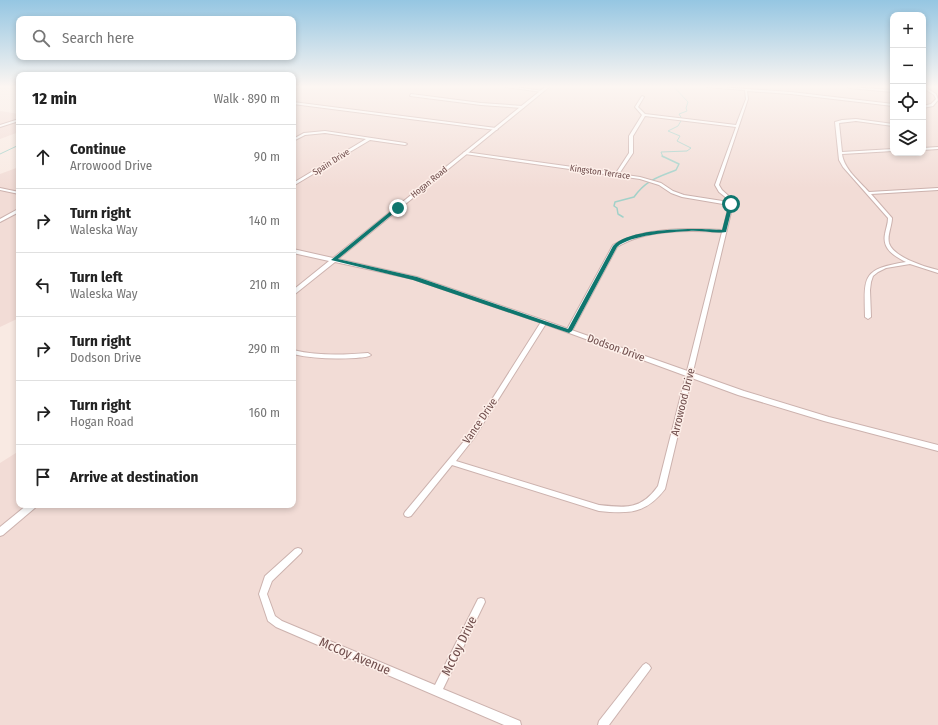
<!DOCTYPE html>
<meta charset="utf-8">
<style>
:root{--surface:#fff;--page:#f6f6f6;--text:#222;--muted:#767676;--line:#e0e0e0}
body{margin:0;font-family:"Fira Sans Condensed",sans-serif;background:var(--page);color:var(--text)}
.controls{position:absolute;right:12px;top:12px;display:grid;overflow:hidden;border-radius:8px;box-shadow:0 2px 6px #0003}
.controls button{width:36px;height:36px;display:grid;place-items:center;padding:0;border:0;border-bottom:1px solid var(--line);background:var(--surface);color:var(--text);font:20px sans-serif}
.stop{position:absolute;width:12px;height:12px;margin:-9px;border:3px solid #0f766e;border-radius:50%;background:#fff}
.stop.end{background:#0f766e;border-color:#fff;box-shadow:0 1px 4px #0008}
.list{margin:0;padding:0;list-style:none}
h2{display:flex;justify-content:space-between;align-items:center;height:52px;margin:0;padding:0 16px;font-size:17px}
h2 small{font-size:13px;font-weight:400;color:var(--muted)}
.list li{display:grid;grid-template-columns:26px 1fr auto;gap:12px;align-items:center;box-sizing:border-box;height:64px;padding:0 16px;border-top:1px solid var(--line)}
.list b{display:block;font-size:15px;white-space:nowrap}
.list p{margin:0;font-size:13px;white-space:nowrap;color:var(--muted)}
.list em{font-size:13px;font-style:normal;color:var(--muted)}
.icon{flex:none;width:22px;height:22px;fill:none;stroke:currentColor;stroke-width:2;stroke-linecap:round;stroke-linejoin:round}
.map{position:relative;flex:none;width:938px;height:725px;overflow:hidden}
.search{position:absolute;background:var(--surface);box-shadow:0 2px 6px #0003;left:16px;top:16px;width:280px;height:44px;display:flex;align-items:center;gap:10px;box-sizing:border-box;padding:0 14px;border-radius:8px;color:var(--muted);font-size:15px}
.panel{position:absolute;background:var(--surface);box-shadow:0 2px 6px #0003;left:16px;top:72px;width:280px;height:436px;border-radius:8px}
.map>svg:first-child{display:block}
.residential{fill:#f2dcd6}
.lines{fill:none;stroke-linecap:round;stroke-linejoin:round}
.stream-far1{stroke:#a2d1c9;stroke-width:1}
.stream{stroke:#a2d1c9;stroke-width:1.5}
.minor-casing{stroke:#ccb2ae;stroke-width:2}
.tertiary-casing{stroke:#ccb2ae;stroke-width:2}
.minor{fill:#fff;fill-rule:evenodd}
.tertiary{fill:#fff;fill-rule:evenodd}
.route{fill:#0f766e}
.labels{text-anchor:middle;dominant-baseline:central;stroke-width:3;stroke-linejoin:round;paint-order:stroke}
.far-street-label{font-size:9px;fill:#6f4d4c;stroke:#fdefe9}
.street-label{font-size:11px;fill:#6f4d4c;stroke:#fdefe9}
.near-street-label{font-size:13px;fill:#6f4d4c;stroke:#fdefe9}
</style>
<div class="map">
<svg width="938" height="725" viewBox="0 0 938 725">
<rect width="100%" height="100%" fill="#f9eae3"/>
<g class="residential">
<polygon points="293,87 893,87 893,153 923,153 923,87 938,87 938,725 0,725 0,463 19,451 19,505 293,505"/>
<polygon points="0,111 19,114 19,132 0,139"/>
<polygon points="19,167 19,318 0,327 0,174"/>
</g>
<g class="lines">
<g class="stream-far1">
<polyline points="0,154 19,145"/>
<polyline points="663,157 661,152 687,151 691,148 677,141 680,136 668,131 678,126 682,119 679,114 687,111 686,108 688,102 674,87"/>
</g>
<path class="stream" d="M623,217L618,214L617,208L614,206L615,202L634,197C646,180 658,177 676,170L679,164L662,156"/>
<defs>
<g id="minor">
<polygon points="296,87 299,87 293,90 293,88"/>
<polygon points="506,87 514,87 543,91 542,92"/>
<path d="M707,87H719L791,92L893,104V106L791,94L747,91L748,99L719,185L722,190L732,199L733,204L665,489C646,514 628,514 599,511L452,465L411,516L408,517L405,516L404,514L405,512L470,434L541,322L544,320L547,322L474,438L456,461L599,505C626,508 641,510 658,486L722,232C689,230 646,229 617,247L572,331L569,333L566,331L613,245C644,227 688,228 723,230L729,205L682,197L671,193L659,185L640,179L465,154L463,153L465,152L616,173L629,153V136L642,115L635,107L642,96L644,97L638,107L645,114L736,125L746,99L745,90ZM645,116L736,127L715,185L719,192L729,200V202L684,195L673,191L661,183L640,177L619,174L633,153V136Z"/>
<polygon points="848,87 893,90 893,92 849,88"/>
<polygon points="923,87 925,87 936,94 938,100 933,106 923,108 923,106 931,104 936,99 934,95 923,88"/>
<polygon points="411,94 481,103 523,106 524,107 523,108 481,105 410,96"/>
<polygon points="293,102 496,128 498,129 496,130 293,104"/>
<polygon points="19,119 19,121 0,127 0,125"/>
<path d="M856,119L893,124V126L856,121L839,123L842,152L893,149V151L842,154C844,169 859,181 869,192L938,188V190L871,194L892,218C892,226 887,235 889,243C893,257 925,267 938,270V273L910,264L886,268L878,272L873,276L871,282L870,290L871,317L868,319L865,317C864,276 862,269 906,262C894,256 882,249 885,234C886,228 888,224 888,218L843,167L839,160L835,122L842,120Z"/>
<polygon points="325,131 405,143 407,144 405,145 370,140 293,186 293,183 366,139 325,133 305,135 293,141 293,139 304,133"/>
<polygon points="938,147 938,149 923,150 923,148"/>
<polygon points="18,209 19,209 19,212 0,222 0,219"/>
<path d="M293,350C318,356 343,355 368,353L371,355C367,358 361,357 356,358C334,359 314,359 293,354Z"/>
<polygon points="298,548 301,549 302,551 301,553 272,581 267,594 275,616 282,621 435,685 478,599 481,598 484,599 485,602 443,689 520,721 521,725 504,725 276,627 268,621 259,594 265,576 295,549"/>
<polygon points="646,663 649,665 651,668 649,671 609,725 598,725 599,721 643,665"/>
</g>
<g id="tertiary">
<polygon points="545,87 549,87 338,259 417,277 546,321 744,391 829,417 938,445 938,451 824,421 738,395 542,323 413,279 335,262 295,294 293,295 293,290 329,261 293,253 293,249 333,258"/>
<polygon points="0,188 19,192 19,194 0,190"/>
<polygon points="27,505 37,505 36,507 3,535 0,536 0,527"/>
</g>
</defs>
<use href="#minor" class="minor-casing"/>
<use href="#tertiary" class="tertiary-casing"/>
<use href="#minor" class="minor"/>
<use href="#tertiary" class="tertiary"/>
</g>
<linearGradient id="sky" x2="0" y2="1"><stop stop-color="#95c6e2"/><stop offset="0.46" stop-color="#fcf6f2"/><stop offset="1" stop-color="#fcf6f2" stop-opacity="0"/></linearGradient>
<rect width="938" height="188" fill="url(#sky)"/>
<path class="route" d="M729,203L733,204L726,232C714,234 701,230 689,231C671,232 630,235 617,247L572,331L569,333L413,280L331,260L396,207H399V209L338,259L417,277L568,329L613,246C630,227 697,228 722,230Z"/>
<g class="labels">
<g class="far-street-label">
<text transform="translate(331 162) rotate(-32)">Spain Drive</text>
<text transform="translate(600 172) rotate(8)">Kingston Terrace</text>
<text transform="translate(429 182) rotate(-39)">Hogan Road</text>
</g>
<g class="street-label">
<text transform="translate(616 348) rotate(20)">Dodson Drive</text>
<text transform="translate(683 402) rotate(-76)">Arrowood Drive</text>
<text transform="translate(480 421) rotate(-56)">Vance Drive</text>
</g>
<g class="near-street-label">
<text transform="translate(459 646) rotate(-64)">McCoy Drive</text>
<text transform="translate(355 656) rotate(23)">McCoy Avenue</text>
</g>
</g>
</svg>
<div class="controls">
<button>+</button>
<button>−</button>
<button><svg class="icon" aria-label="locate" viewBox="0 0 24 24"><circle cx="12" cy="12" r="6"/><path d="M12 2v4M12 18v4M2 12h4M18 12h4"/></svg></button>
<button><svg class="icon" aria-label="layers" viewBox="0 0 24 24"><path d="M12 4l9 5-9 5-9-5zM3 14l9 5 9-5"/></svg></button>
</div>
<div class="stop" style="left:731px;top:204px"></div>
<div class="stop end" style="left:398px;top:208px"></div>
<div class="search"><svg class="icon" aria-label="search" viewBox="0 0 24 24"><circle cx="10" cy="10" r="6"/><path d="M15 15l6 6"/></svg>Search here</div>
<section class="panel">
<h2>12 min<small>Walk · 890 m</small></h2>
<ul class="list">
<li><svg class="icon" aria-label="ahead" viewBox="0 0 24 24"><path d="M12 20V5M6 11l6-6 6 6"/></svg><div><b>Continue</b><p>Arrowood Drive</p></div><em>90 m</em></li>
<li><svg class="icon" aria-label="right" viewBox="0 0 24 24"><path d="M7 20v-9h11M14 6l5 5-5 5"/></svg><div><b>Turn right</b><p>Waleska Way</p></div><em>140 m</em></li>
<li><svg class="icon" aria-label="left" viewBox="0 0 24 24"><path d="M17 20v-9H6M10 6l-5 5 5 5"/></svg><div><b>Turn left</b><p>Waleska Way</p></div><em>210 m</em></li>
<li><svg class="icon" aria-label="right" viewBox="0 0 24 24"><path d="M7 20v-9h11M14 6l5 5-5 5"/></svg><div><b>Turn right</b><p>Dodson Drive</p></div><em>290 m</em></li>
<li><svg class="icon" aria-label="right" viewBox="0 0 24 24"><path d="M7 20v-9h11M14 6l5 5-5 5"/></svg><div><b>Turn right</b><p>Hogan Road</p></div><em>160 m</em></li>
<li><svg class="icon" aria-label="arrive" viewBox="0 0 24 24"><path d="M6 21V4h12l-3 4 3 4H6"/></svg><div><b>Arrive at destination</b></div></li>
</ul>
</section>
</div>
